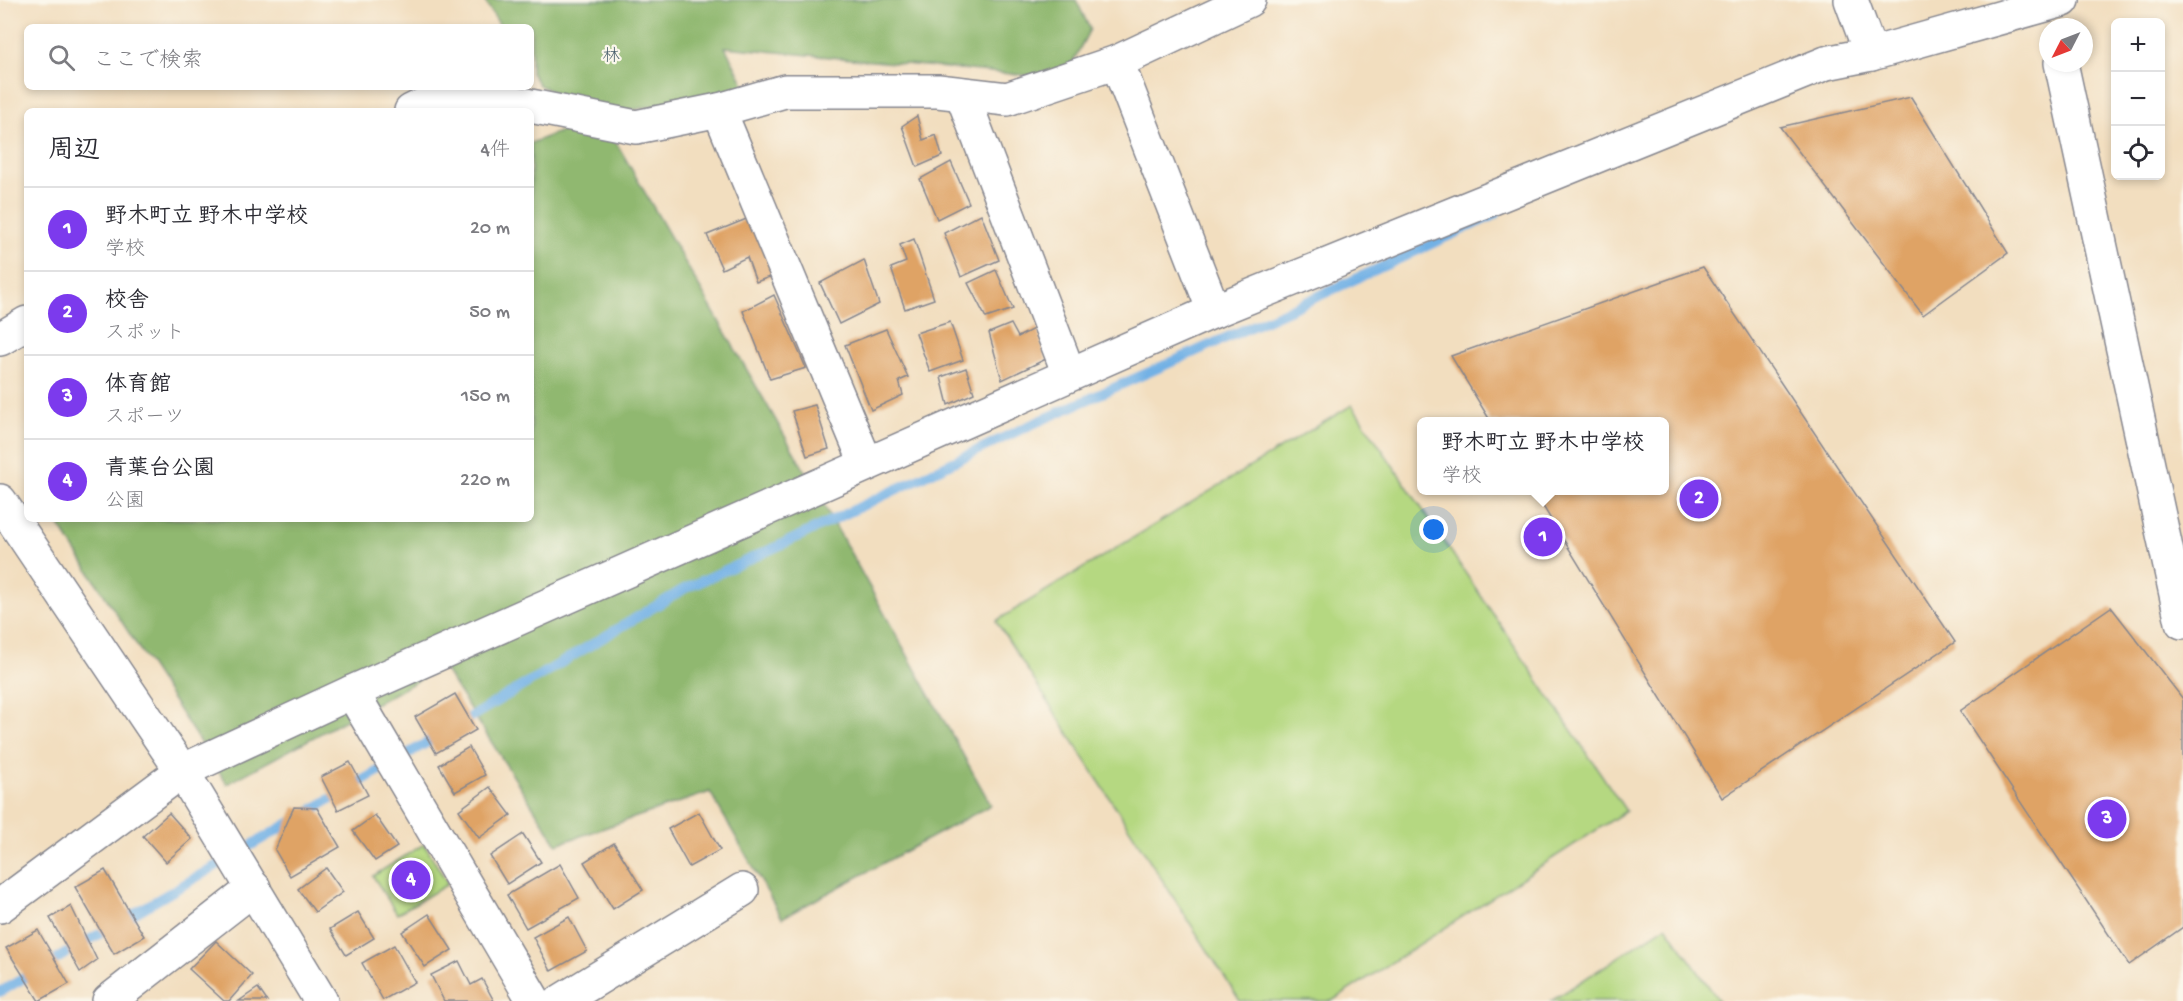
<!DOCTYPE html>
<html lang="ja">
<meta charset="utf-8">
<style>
:root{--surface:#fff;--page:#f7f7f7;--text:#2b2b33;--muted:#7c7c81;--line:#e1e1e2;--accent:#7c3aed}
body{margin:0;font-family:"Gochi Hand","Klee One",sans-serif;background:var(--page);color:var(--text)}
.controls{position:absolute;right:18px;top:18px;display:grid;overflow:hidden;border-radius:9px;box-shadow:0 3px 9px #0003}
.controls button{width:54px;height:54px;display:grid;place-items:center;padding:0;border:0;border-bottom:2px solid var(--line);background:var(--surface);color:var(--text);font:30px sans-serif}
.compass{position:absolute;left:2039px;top:18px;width:54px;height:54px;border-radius:50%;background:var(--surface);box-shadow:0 3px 9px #0003;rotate:228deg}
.you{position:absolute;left:1434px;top:530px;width:21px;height:21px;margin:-15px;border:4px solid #fff;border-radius:50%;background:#1a73e8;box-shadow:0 0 0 9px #1a73e833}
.badge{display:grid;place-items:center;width:39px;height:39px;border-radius:50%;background:var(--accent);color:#fff;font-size:20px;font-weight:700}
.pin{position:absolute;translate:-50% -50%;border:3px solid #fff;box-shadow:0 2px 6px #0006}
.popup{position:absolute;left:1417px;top:417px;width:252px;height:78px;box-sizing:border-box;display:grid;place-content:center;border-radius:9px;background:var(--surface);filter:drop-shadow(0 2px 4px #0005);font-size:20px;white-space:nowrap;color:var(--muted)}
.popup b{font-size:22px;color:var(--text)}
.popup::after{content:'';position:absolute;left:50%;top:100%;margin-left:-12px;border:12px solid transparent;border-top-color:var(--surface)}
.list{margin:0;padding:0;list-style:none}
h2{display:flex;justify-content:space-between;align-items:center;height:78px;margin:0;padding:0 24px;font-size:26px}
h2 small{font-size:20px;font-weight:400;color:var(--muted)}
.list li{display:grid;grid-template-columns:39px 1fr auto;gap:18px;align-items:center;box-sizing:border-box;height:84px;padding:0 24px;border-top:2px solid var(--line)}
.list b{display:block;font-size:22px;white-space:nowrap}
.list p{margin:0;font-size:20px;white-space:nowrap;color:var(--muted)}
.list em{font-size:20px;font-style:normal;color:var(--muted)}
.icon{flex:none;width:33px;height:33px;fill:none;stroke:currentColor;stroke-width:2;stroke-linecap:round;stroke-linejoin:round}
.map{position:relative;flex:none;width:2183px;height:1001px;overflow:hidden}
.search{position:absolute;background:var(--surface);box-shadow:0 3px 9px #0003;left:24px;top:24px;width:510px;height:66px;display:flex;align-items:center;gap:15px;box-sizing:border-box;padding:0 21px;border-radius:9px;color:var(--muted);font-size:22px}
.panel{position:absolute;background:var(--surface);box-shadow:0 3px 9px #0003;left:24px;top:108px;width:510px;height:414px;border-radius:9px}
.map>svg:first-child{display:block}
.green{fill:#b5d881;stroke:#688470;stroke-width:1.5}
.forest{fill:#90b86f;stroke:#567466;stroke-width:1.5}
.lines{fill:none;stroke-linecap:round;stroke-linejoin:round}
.stream{stroke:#72b1e5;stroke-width:10}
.building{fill:#dfa365}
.minor-casing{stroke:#86868e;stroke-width:36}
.minor{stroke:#fff;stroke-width:33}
.labels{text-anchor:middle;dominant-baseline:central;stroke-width:4.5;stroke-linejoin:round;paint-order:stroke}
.park-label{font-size:18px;fill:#425967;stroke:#fbf7ec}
</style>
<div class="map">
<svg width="2183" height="1001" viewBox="0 0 2183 1001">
<rect width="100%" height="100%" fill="#fbf7ec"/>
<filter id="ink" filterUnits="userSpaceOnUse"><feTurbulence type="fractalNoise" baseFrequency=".0167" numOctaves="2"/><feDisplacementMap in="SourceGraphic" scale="12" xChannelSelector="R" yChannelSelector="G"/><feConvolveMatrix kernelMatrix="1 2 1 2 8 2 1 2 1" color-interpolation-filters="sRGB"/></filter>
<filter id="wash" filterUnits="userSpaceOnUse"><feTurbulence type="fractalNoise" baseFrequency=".008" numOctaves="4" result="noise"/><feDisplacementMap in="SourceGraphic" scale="24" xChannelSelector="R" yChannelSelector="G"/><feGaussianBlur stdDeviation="1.35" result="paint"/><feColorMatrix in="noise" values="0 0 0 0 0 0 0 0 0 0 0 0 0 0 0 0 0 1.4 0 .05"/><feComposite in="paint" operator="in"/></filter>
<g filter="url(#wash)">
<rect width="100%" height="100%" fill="#f2debf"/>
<g class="green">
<polygon points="1352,405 1626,811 1332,1001 1240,1001 996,621"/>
<polygon points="424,844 448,884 397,914 373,876"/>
<polygon points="1666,926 1719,1001 1551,1001"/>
</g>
<polygon class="forest" points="484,0 1076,0 1090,29 1064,79 725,47 746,88 601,116 801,464 991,805 782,918 710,792 557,844 443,667 227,784 55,519 531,519 531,143 600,116 539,85 531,73 531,27 501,27"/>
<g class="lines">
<g class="stream">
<polyline points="459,724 684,589 787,542 1026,427 1295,307 1496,214"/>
<polyline points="0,992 440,735"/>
</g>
</g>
<g id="blocks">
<g class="building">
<polygon points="1911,97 2008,253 1923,315 1780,127"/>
<polygon points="917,116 923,140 936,135 942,156 917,167 902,126"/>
<polygon points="951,162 969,203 937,219 920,179"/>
<polygon points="981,214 999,260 961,277 944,233"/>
<polygon points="749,218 780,273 756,282 747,257 722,269 707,235"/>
<polygon points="914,239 934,299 905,309 891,268 906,262 900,245"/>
<polygon points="864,260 879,304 839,324 820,283"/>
<polygon points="1703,267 1955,642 1722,798 1533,490 1664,490 1664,422 1491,422 1451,356"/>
<polygon points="996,270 1013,309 986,318 968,283"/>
<polygon points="774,295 806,368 770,379 743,311"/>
<polygon points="950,322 963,360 930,372 916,333"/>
<polygon points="1011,324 1018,337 1037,327 1046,359 1002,380 989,333"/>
<polygon points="886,329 908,377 899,381 903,395 871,410 845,345"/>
<polygon points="966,368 974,393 948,405 941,377"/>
<polygon points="815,405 829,449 807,456 792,411"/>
<polygon points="2111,607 2183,699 2183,927 2129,965 1960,711"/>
<polygon points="455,694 476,730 436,753 415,717"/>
<polygon points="469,747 485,775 455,792 439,765"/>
<polygon points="350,762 368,795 338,810 321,777"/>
<polygon points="490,787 511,815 479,838 459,810"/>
<polygon points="294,807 317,808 340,847 290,876 275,850"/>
<polygon points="699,812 720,850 689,867 668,829"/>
<polygon points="169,813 192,839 166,862 143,836"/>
<polygon points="375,815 397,847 375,861 353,831"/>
<polygon points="523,834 541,862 507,884 490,856"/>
<polygon points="614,843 643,890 613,909 584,862"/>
<polygon points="560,864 579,898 526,928 507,895"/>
<polygon points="326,868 343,892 315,912 298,889"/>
<polygon points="105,870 144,936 114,954 75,887"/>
<polygon points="71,906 97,960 80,972 50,918"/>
<polygon points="358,912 374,938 346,955 330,929"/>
<polygon points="429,914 452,950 425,967 402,932"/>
<polygon points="569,917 587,951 551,971 533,937"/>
<polygon points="38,930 69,984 39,1001 6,948"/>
<polygon points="216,941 252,975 229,1001 224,1001 189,969"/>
<polygon points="394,945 415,982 383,1000 362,963"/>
<polygon points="459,961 471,985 482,979 494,1001 444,1001 431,975"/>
<polygon points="258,988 267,1001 239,1001"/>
</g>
</g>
</g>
<g filter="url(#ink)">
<use href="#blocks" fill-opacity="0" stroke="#86868e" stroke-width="1.5"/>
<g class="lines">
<defs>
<g id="minor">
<polyline points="1851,0 1871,54"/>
<polyline points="2061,63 2182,622"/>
<polyline points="962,94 1069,374"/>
<polyline points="719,110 866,463"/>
<polyline points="411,111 449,92 490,98 636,127 719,110 785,91 938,91 1007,99 1117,62"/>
<polyline points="1214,311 1117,62 1249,0"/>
<polyline points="0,339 27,323"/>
<polyline points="0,501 182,771 352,692 1214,311 1826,63 1871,54 2063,0"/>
<polyline points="352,692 534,1001"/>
<polyline points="0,906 182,771 321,1001"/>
<polyline points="109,1001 254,888"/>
<polyline points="561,1001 742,890"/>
</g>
</defs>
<use href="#minor" class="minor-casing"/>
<use href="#minor" class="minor"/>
</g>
</g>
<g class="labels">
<g class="park-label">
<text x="611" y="57">林</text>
</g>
</g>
</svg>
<div class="controls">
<button>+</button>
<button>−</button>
<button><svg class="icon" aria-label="locate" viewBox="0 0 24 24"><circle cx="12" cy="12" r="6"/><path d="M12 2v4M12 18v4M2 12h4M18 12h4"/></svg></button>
</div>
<svg class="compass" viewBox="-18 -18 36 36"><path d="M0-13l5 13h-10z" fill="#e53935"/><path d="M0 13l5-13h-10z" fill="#7c7c81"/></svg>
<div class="you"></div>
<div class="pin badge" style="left:1543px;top:537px">1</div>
<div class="popup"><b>野木町立 野木中学校</b>学校</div>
<div class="pin badge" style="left:1699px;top:499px">2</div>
<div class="pin badge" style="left:2107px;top:819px">3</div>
<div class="pin badge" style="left:411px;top:880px">4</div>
<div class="search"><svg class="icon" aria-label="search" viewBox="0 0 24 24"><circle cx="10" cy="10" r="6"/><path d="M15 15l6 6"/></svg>ここで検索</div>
<section class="panel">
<h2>周辺<small>4件</small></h2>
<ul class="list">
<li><span class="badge">1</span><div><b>野木町立 野木中学校</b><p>学校</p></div><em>20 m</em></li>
<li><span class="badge">2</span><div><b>校舎</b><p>スポット</p></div><em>50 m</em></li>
<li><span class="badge">3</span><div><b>体育館</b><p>スポーツ</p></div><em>150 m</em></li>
<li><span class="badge">4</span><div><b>青葉台公園</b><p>公園</p></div><em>220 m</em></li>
</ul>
</section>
</div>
